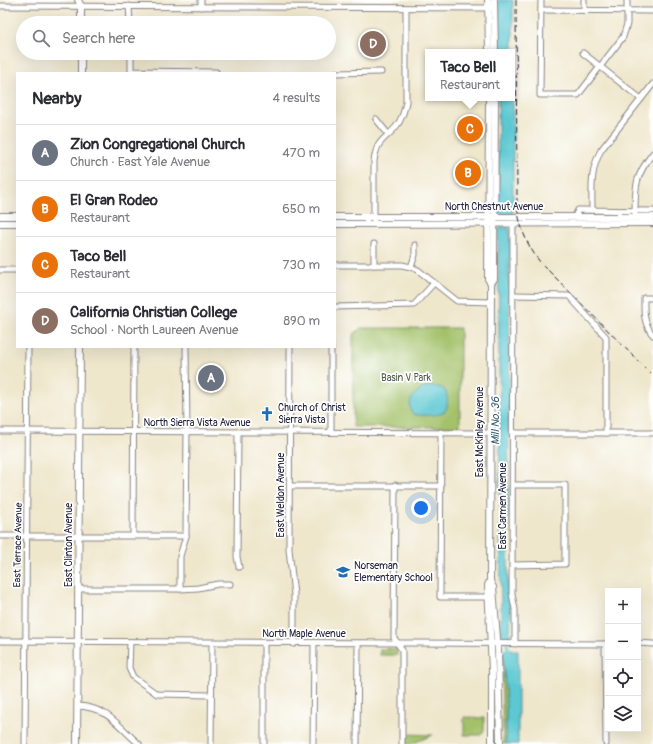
<!DOCTYPE html>
<meta charset="utf-8">
<style>
:root{--surface:#fff;--page:#f7f7f7;--text:#2b2b33;--muted:#7c7c81;--line:#e1e1e2;--accent:#db2777}
body{margin:0;font-family:Pangolin,sans-serif;background:var(--page);color:var(--text)}
.controls{position:absolute;right:12px;bottom:12px;display:grid;overflow:hidden;border-radius:0px;box-shadow:0 4px 16px #0002}
.controls button{width:36px;height:36px;display:grid;place-items:center;padding:0;border:0;border-bottom:1px solid var(--line);background:var(--surface);color:var(--text);font:20px sans-serif}
.you{position:absolute;left:421px;top:508px;width:14px;height:14px;margin:-10px;border:3px solid #fff;border-radius:50%;background:#1a73e8;box-shadow:0 0 0 6px #1a73e833}
.badge{display:grid;place-items:center;width:26px;height:26px;border-radius:50%;background:var(--accent);color:#fff;font-size:13px;font-weight:700}
.pin{position:absolute;translate:-50% -50%;border:2px solid #fff;box-shadow:0 1px 4px #0006}
.popup{position:absolute;left:425px;top:49px;width:90px;height:52px;box-sizing:border-box;display:grid;place-content:center;border-radius:0px;background:var(--surface);filter:drop-shadow(0 1px 3px #0005);font-size:13px;white-space:nowrap;color:var(--muted)}
.popup b{font-size:15px;color:var(--text)}
.popup::after{content:'';position:absolute;left:50%;top:100%;margin-left:-8px;border:8px solid transparent;border-top-color:var(--surface)}
.list{margin:0;padding:0;list-style:none}
h2{display:flex;justify-content:space-between;align-items:center;height:52px;margin:0;padding:0 16px;font-size:17px}
h2 small{font-size:13px;font-weight:400;color:var(--muted)}
.list li{display:grid;grid-template-columns:26px 1fr auto;gap:12px;align-items:center;box-sizing:border-box;height:56px;padding:0 16px;border-top:1px solid var(--line)}
.list b{display:block;font-size:15px;white-space:nowrap}
.list p{margin:0;font-size:13px;white-space:nowrap;color:var(--muted)}
.list em{font-size:13px;font-style:normal;color:var(--muted)}
.icon{flex:none;width:22px;height:22px;fill:none;stroke:currentColor;stroke-width:2;stroke-linecap:round;stroke-linejoin:round}
.map{position:relative;flex:none;width:653px;height:744px;overflow:hidden}
.search{position:absolute;background:var(--surface);box-shadow:0 4px 16px #0002;left:16px;top:16px;width:320px;height:44px;display:flex;align-items:center;gap:10px;box-sizing:border-box;padding:0 14px;border-radius:22px;color:var(--muted);font-size:15px}
.panel{position:absolute;background:var(--surface);box-shadow:0 4px 16px #0002;left:16px;top:72px;width:320px;height:276px;border-radius:0px}
.map>svg:first-child{display:block}
.green{fill:#a3c169;stroke:#627252}
.water{fill:#5bc8d1;stroke:#3e7586}
.lines{fill:none;stroke-linecap:round;stroke-linejoin:round}
.canal{stroke:#5bc8d1;stroke-width:3.5}
.minor-casing{stroke:#888484;stroke-width:7}
.major-casing{stroke:#888484;stroke-width:8}
.minor{stroke:#fff;stroke-width:5}
.major{stroke:#fff;stroke-width:6}
.rail{stroke:#22223b;stroke-width:1;stroke-dasharray:6 3;stroke-linecap:butt}
.labels{text-anchor:middle;dominant-baseline:central;stroke-width:3.5;stroke-linejoin:round;paint-order:stroke}
.street-label{font-size:10px;fill:#22223b;stroke:#fff}
.park-label{font-size:10px;fill:#4f5a4b;stroke:#fff}
.poi-label{font-size:10px;fill:#22223b;stroke:#fff;text-anchor:start}
.water-label{font-size:11px;font-style:italic;fill:#365c70;stroke:#fff}
</style>
<div class="map">
<svg width="653" height="744" viewBox="0 0 653 744">
<rect width="100%" height="100%" fill="#fff"/>
<filter id="ink" filterUnits="userSpaceOnUse"><feTurbulence type="fractalNoise" baseFrequency=".025" numOctaves="2"/><feDisplacementMap in="SourceGraphic" scale="8" xChannelSelector="R" yChannelSelector="G"/><feConvolveMatrix kernelMatrix="1 2 1 2 8 2 1 2 1" color-interpolation-filters="sRGB"/></filter>
<filter id="wash" filterUnits="userSpaceOnUse"><feTurbulence type="fractalNoise" baseFrequency=".012" numOctaves="4" result="noise"/><feDisplacementMap in="SourceGraphic" scale="16" xChannelSelector="R" yChannelSelector="G"/><feGaussianBlur stdDeviation="0.9" result="paint"/><feColorMatrix in="noise" values="0 0 0 0 0 0 0 0 0 0 0 0 0 0 0 0 0 1.4 0 .05"/><feComposite in="paint" operator="in"/></filter>
<g filter="url(#wash)">
<rect width="100%" height="100%" fill="#efe7cc"/>
<g class="green">
<polygon points="361,328 460,328 460,427 353,427 353,335"/>
<rect x="380" y="649" width="17" height="6"/>
<polygon points="503,652 506,707 506,744 503,744 501,654"/>
<polygon points="464,717 484,718 484,730 481,735 464,735"/>
<polygon points="407,734 433,735 411,744 406,744"/>
</g>
<g class="water">
<path d="M498,0H513V213C508,215 502,216 498,213V98H512V52H498Z"/>
<polygon points="501,227 508,227 510,229 508,594 511,609 510,639 504,638 501,635 498,230"/>
<path d="M429,386C433,386 440,387 444,389C448,393 449,409 444,412C439,416 419,416 413,414C404,401 417,390 429,386Z"/>
<polygon points="504,650 518,650 518,744 506,744 506,707 503,652"/>
</g>
<g class="lines">
<polyline class="canal" points="507,635 508,655"/>
</g>
</g>
<g filter="url(#ink)">
<g class="lines">
<defs>
<g id="minor">
<polyline points="541,0 540,95 578,95 623,37 627,24 627,0"/>
<polyline points="584,0 584,10"/>
<polyline points="0,6 491,8"/>
<polyline points="129,6 130,23"/>
<polyline points="201,7 201,0"/>
<polyline points="541,10 653,11"/>
<polyline points="131,53 131,71 216,72 216,73"/>
<polyline points="583,53 641,99"/>
<polyline points="335,73 381,72"/>
<polyline points="376,119 388,134"/>
<path d="M592,210C592,187 590,171 601,150L653,84"/>
<path d="M635,212C635,184 636,175 653,153"/>
<polyline points="575,216 578,210 653,211"/>
<path d="M374,224V161C377,140 383,141 395,128C402,120 404,111 406,102V8"/>
<polyline points="513,224 512,594 515,609 515,644"/>
<polyline points="335,265 402,265 411,267 418,270 457,301 490,302"/>
<polyline points="374,265 374,244"/>
<polyline points="411,267 415,255 415,245"/>
<polyline points="0,270 17,270"/>
<polyline points="513,295 569,296 606,337 606,433"/>
<path d="M653,298H644C644,312 643,323 653,335"/>
<polyline points="335,307 414,305 434,283"/>
<polyline points="290,347 289,549 294,595 294,644"/>
<polyline points="0,431 490,433"/>
<polyline points="238,432 237,557 239,567"/>
<polyline points="331,432 331,347"/>
<polyline points="441,432 440,597 488,597"/>
<polyline points="512,433 653,433"/>
<polyline points="395,485 394,638 402,650 402,744"/>
<polyline points="290,486 441,486"/>
<polyline points="133,535 134,347"/>
<polyline points="0,536 186,536"/>
<polyline points="512,565 565,564 565,485 513,485"/>
<polyline points="79,589 180,589 198,588 218,584 230,584"/>
<polyline points="180,589 180,556 186,536 187,432 186,347"/>
<polyline points="0,641 608,644"/>
<polyline points="130,642 129,668 133,677 157,694 211,695"/>
<polyline points="638,643 653,644"/>
<polyline points="605,644 606,744"/>
<path d="M78,706C108,707 119,727 139,744"/>
<polyline points="25,744 28,347"/>
<polyline points="211,744 212,643"/>
<polyline points="264,744 264,643"/>
<polyline points="313,744 314,643"/>
<polyline points="357,744 358,644"/>
</g>
<g id="major">
<polyline points="78,0 81,6 81,23"/>
<polyline points="488,0 489,52"/>
<polyline points="494,0 495,52"/>
<polyline points="81,73 81,53"/>
<polyline points="489,98 488,279 491,283 491,289 490,581 493,587 498,651 500,744"/>
<polyline points="0,216 17,216"/>
<polyline points="335,217 653,217"/>
<polyline points="0,223 17,223"/>
<polyline points="335,224 653,223"/>
<polyline points="491,283 494,279 494,268 495,98"/>
<polyline points="490,581 488,585 492,670 492,744"/>
<polyline points="77,744 80,347"/>
</g>
</defs>
<use href="#minor" class="minor-casing"/>
<use href="#major" class="major-casing"/>
<use href="#minor" class="minor"/>
<use href="#major" class="major"/>
<path class="rail" d="M516,0L517,201C518,224 526,244 540,262L653,376"/>
</g>
</g>
<defs>
<symbol id="church-bare" viewBox="-9 -9 18 18"><path d="M-1.2-6h2.4v3.5h3.3v2.4h-3.3V6h-2.4V-.1h-3.3v-2.4h3.3Z" fill="#1f6fb2" stroke="#fff" stroke-width="2.5" paint-order="stroke"/></symbol>
<symbol id="school-bare" viewBox="-9 -9 18 18"><path d="M0-5L7-2L0 1L-7-2ZM-4 1L0 2.5L4 1V4Q0 6-4 4Z" fill="#1f6fb2" stroke="#fff" stroke-width="2.5" paint-order="stroke"/></symbol>
</defs>
<g fill-rule="evenodd">
<use href="#church-bare" x="257" y="404" width="20" height="20"/>
<use href="#school-bare" x="333" y="562" width="20" height="20"/>
</g>
<g class="labels">
<g class="street-label">
<text x="494" y="207">North Chestnut Avenue</text>
<text x="197" y="423">North Sierra Vista Avenue</text>
<text transform="translate(480 432) rotate(-90)">East McKinley Avenue</text>
<text transform="translate(281 495) rotate(-90)">East Weldon Avenue</text>
<text transform="translate(503 506) rotate(-90)">East Carmen Avenue</text>
<text transform="translate(18 545) rotate(-89)">East Terrace Avenue</text>
<text transform="translate(69 545) rotate(-90)">East Clinton Avenue</text>
<text x="304" y="634">North Maple Avenue</text>
</g>
<g class="park-label">
<text x="406" y="378">Basin V Park</text>
</g>
<g class="poi-label">
<text x="278" y="408">Church of Christ<tspan x="278" dy="12">Sierra Vista</tspan></text>
<text x="354" y="566">Norseman<tspan x="354" dy="12">Elementary School</tspan></text>
</g>
<g class="water-label">
<text transform="translate(495 421) rotate(-90)">Mill No. 36</text>
</g>
</g>
</svg>
<div class="controls">
<button>+</button>
<button>−</button>
<button><svg class="icon" aria-label="locate" viewBox="0 0 24 24"><circle cx="12" cy="12" r="6"/><path d="M12 2v4M12 18v4M2 12h4M18 12h4"/></svg></button>
<button><svg class="icon" aria-label="layers" viewBox="0 0 24 24"><path d="M12 4l9 5-9 5-9-5zM3 14l9 5 9-5"/></svg></button>
</div>
<div class="you"></div>
<div class="pin badge" style="left:211px;top:378px;background:#6b7280">A</div>
<div class="pin badge" style="left:468px;top:173px;background:#e8710a">B</div>
<div class="pin badge" style="left:470px;top:129px;background:#e8710a">C</div>
<div class="popup"><b>Taco Bell</b>Restaurant</div>
<div class="pin badge" style="left:373px;top:44px;background:#8d6e63">D</div>
<div class="search"><svg class="icon" aria-label="search" viewBox="0 0 24 24"><circle cx="10" cy="10" r="6"/><path d="M15 15l6 6"/></svg>Search here</div>
<section class="panel">
<h2>Nearby<small>4 results</small></h2>
<ul class="list">
<li><span class="badge" style="background:#6b7280">A</span><div><b>Zion Congregational Church</b><p>Church · East Yale Avenue</p></div><em>470 m</em></li>
<li><span class="badge" style="background:#e8710a">B</span><div><b>El Gran Rodeo</b><p>Restaurant</p></div><em>650 m</em></li>
<li><span class="badge" style="background:#e8710a">C</span><div><b>Taco Bell</b><p>Restaurant</p></div><em>730 m</em></li>
<li><span class="badge" style="background:#8d6e63">D</span><div><b>California Christian College</b><p>School · North Laureen Avenue</p></div><em>890 m</em></li>
</ul>
</section>
</div>
